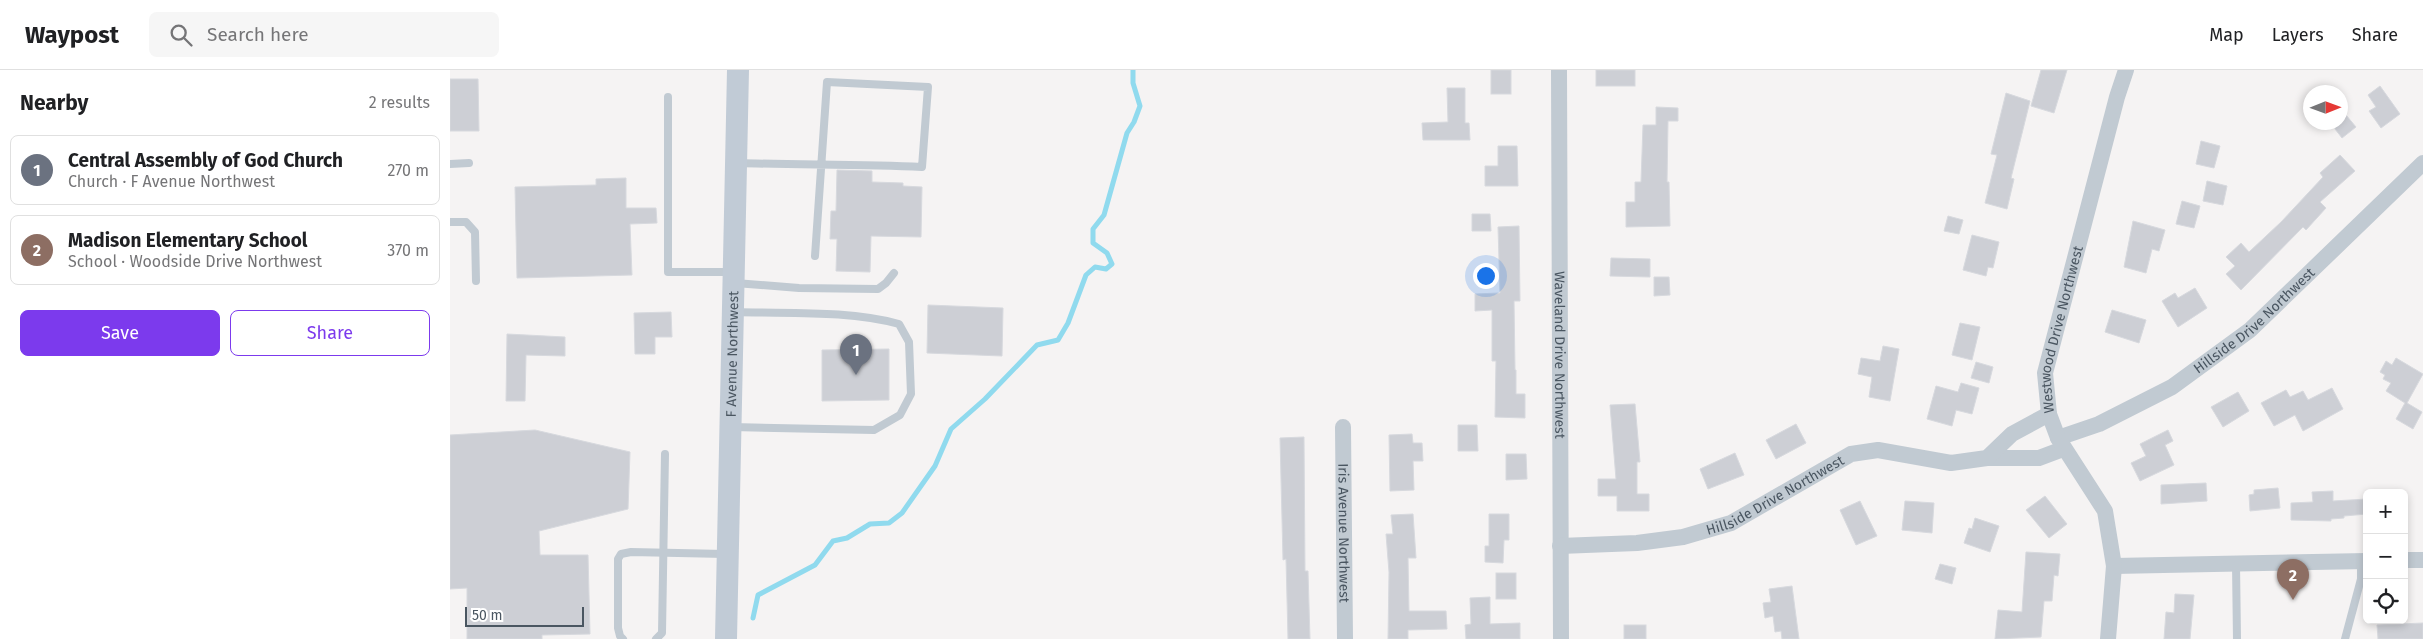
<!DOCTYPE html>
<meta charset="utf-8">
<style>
:root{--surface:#fff;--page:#f6f6f6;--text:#202124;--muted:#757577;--line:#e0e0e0;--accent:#7c3aed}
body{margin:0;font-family:"Fira Sans",sans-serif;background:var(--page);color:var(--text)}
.controls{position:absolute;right:15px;bottom:15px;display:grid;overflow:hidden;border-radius:8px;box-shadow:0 2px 8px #0003}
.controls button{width:45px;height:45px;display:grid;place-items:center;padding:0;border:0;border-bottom:1px solid var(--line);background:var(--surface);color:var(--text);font:25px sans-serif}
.compass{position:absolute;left:1853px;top:15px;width:45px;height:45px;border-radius:50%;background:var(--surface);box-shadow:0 2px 8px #0003;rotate:89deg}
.scale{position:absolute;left:15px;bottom:12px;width:119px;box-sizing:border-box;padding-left:5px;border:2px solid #4a5661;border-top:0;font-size:14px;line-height:18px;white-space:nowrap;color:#4a5661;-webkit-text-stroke:4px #fff;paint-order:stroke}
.you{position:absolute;left:1035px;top:205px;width:18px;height:18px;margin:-12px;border:4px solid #fff;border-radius:50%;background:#1a73e8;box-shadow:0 0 0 8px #1a73e833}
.badge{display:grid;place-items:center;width:32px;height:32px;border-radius:50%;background:var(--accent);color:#fff;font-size:16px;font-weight:700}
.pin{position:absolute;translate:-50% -41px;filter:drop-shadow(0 1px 2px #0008)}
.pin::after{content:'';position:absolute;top:26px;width:18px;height:15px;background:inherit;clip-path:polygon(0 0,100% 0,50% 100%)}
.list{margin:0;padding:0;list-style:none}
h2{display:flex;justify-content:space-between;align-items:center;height:65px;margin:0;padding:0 20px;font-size:21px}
h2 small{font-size:16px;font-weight:400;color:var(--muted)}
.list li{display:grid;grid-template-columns:32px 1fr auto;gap:15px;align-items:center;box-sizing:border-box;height:70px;margin:0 10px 10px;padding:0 10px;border:1px solid var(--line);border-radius:8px}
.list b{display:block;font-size:19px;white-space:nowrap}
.list p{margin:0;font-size:16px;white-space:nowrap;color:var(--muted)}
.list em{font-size:16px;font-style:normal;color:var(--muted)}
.actions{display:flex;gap:10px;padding:15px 20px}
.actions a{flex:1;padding:11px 0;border:1px solid var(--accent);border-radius:8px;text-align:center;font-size:18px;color:var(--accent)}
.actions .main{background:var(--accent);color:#fff}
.icon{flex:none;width:28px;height:28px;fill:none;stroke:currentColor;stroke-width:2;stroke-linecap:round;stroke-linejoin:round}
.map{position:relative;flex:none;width:1973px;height:569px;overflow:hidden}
header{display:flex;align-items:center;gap:30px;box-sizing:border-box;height:70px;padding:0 25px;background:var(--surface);border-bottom:1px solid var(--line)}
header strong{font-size:24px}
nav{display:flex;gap:28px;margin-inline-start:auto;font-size:18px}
.search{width:350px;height:45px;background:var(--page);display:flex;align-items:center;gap:12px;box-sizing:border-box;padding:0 18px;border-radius:8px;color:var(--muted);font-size:19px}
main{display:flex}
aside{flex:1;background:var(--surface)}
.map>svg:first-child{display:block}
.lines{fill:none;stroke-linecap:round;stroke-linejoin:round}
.stream{stroke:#90daee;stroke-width:5}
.building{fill:#cdcfd5;stroke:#d7d9de}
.service{stroke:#c1cad2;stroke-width:8}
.minor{stroke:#c1cad2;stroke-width:16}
.secondary{stroke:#c1cbd6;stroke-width:22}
.labels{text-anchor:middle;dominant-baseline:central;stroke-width:5;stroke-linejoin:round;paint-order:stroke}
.street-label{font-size:14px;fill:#4a5661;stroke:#fff}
</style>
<header>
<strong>Waypost</strong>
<div class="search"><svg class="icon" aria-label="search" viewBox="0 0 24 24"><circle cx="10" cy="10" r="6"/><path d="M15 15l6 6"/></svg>Search here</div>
<nav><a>Map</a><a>Layers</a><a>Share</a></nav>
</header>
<main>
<aside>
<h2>Nearby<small>2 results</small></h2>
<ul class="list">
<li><span class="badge" style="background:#6b7280">1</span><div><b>Central Assembly of God Church</b><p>Church · F Avenue Northwest</p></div><em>270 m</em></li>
<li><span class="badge" style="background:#8d6e63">2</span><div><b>Madison Elementary School</b><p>School · Woodside Drive Northwest</p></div><em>370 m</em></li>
</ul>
<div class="actions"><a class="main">Save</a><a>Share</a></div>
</aside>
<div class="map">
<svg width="1973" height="569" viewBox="0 0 1973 569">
<rect width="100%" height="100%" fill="#f5f3f3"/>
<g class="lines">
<polyline class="stream" points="303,548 308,525 365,495 383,471 397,468 420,454 439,453 452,443 485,396 501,359 535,329 587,275 608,270 618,253 636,205 645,197 656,199 662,194 657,183 643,173 643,159 654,145 677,63 684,52 690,36 683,13 683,0"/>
</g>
<g class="building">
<rect x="1041" y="0" width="20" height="24"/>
<rect x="1146" y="0" width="39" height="16"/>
<polygon points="1591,0 1617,0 1604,43 1581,36"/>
<polygon points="0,9 28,9 29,61 0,61"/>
<polygon points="1930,16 1950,44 1931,58 1919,41 1926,37 1918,25"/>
<polygon points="997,18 1015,18 1015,53 1019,53 1020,70 973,70 972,53 998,52"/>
<polygon points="1556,23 1580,31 1561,108 1564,109 1557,139 1535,133 1547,85 1541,84"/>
<polygon points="1206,37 1228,38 1228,51 1218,51 1217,112 1219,112 1220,156 1176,157 1176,132 1185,132 1185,112 1191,112 1193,55 1206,55"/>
<polygon points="1896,45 1906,57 1892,68 1885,59 1885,54 1890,52 1890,49"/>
<polygon points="1751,71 1770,76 1764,98 1746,94"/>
<polygon points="1048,76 1067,76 1068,116 1035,116 1035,96 1048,96"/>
<polygon points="1890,85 1905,101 1870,132 1876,138 1856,160 1853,157 1791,220 1776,204 1785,196 1776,187 1791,173 1799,182 1831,152 1873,107 1870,103"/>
<polygon points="387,100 422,101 422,112 453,113 453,116 472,117 471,167 421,166 420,202 386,201 387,169 380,169 381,141 386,141"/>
<polygon points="176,108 176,138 206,138 207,153 180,154 182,205 67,208 65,117 146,115 146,109"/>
<polygon points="1757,111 1777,116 1773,135 1753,131"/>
<polygon points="1732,131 1750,136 1744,158 1726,154"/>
<polygon points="1022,144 1040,144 1041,161 1022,161"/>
<polygon points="1498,146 1513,150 1509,164 1494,161"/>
<polygon points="1683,151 1715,160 1709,181 1702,179 1696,203 1674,197"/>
<polygon points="1069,156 1070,231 1064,231 1065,300 1066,300 1066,324 1075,324 1075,348 1045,347 1046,291 1042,291 1042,240 1025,241 1025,224 1050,223 1048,157"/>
<polygon points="1522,165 1549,172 1543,198 1538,197 1536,206 1513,200"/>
<polygon points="1161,188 1200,189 1200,207 1160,206"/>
<polygon points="1204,207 1219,207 1220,225 1204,226"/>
<polygon points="1745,218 1757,238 1728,257 1712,231 1725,223 1728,228"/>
<polygon points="478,235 553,238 552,286 477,283"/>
<polygon points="1662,240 1696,250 1689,273 1655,262"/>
<polygon points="221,242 222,267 205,267 205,284 185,284 184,243"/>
<polygon points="1510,253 1530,257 1522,290 1502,285"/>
<polygon points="57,264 115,267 115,286 76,285 75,331 56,331"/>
<polygon points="1433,276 1449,279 1440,331 1419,327 1422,307 1408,304 1411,288 1430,291"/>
<polygon points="439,279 439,330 372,331 372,280"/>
<polygon points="1946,288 1973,304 1957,333 1972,342 1963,359 1946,349 1955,333 1936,321 1941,313 1933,309 1935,305 1930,302 1936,291 1942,295"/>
<polygon points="1526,292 1543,297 1539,313 1521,308"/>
<polygon points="1511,313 1529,318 1522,344 1506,340 1502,356 1477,349 1486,316 1508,322"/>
<polygon points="1882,318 1893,339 1853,361 1845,345 1824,356 1811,333 1836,320 1840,327 1853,321 1858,330"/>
<polygon points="1788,322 1799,341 1773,357 1761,337"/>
<polygon points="1185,334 1190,392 1187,392 1187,424 1199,424 1199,441 1167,441 1167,426 1148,426 1148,409 1166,409 1160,335"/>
<polygon points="1346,354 1356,373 1326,389 1316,370"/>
<polygon points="1008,355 1027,355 1028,381 1008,381"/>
<polygon points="85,360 180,382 178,439 89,461 90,485 138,485 140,564 92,565 92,569 17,569 17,518 0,519 0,365"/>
<polygon points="1718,360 1723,371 1715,375 1724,395 1690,411 1681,393 1696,386 1690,374"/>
<polygon points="962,364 963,373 972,373 973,391 963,391 964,420 940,421 939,365"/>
<polygon points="854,367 855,501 858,501 860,569 838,569 836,489 833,490 830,368"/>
<polygon points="1285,383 1294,405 1258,419 1250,399"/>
<polygon points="1056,384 1076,384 1077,409 1056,410"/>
<polygon points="1756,413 1757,431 1711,434 1711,415"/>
<polygon points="1828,418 1830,438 1800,441 1799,425 1804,424 1804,420"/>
<polygon points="1883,421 1883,431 1917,429 1917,444 1894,446 1894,448 1881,449 1881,451 1841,450 1841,433 1863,432 1862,422"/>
<polygon points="1595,426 1617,454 1599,468 1576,440"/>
<polygon points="1410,431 1427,466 1406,475 1390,440"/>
<polygon points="1455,431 1484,433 1482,463 1452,460"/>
<polygon points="963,444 966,488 958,488 959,541 996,541 997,559 958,560 958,569 938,569 939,502 936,464 943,464 941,445"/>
<polygon points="1039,444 1059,444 1059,470 1054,470 1053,493 1035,492 1035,476 1039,476"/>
<polygon points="1525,448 1549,456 1540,482 1514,473 1519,458 1522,459"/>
<polygon points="1576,482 1610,484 1608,506 1604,505 1602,531 1594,531 1591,567 1545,569 1548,540 1572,542"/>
<polygon points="1490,494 1506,498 1502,514 1485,509"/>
<rect x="1046" y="503" width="20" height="26"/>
<polygon points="1342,516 1349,569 1332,569 1331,561 1325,562 1323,546 1315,548 1313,533 1321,532 1319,519"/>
<polygon points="1725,524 1744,525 1740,569 1714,569 1716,542 1724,543"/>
<polygon points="1040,527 1040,554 1070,553 1070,569 1016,569 1015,555 1021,554 1020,528"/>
<polygon points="1973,553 1973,569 1928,569 1927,555"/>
<rect x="1174" y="555" width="22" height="14"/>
</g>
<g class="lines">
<g class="service">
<polyline points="218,27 218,202 281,202"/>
<path d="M288,93C350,95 411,94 472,97L478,17L377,12L365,186"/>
<polyline points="0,94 19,93"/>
<polyline points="0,152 16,152 25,162 26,211"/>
<polyline points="285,213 349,218 428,219 436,213 444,203"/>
<path d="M282,357L424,360L450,345L461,324L459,272L449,254C397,240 338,244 285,242"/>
<polyline points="1786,494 1787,569"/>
<polyline points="173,569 170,566 168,558 168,489 171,484 181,482 275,484"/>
<polyline points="206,569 212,563 215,384"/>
<polyline points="1895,569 1911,509 1911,491"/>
</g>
<g class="minor">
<path id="s1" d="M1109,0L1111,569"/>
<path id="s2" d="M893,357L895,569"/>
<path id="s3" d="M1608,368L1649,354L1722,317L1800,260L1973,93"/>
<polyline points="1537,388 1589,388 1613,379"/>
<path id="s4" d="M1110,476L1187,473L1233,467L1281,453L1401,384L1428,380L1501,393L1537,388L1562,364L1599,344"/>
<polyline points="1954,490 1973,490"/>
<polyline points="1664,496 1917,491"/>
<path id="s5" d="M1658,569L1664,496L1655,441L1608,368L1599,344L1595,303L1667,27L1676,0"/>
</g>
<path class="secondary" id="s6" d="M276,569L288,0"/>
</g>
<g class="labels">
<g class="street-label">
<text stroke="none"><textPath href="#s3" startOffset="231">Hillside Drive Northwest</textPath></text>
<text stroke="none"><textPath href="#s5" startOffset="328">Westwood Drive Northwest</textPath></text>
<text stroke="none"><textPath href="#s6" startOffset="285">F Avenue Northwest</textPath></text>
<text stroke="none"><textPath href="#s1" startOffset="285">Waveland Drive Northwest</textPath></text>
<text stroke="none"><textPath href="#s4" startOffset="225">Hillside Drive Northwest</textPath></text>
<text stroke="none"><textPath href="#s2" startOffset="106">Iris Avenue Northwest</textPath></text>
</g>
</g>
</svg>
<div class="controls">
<button>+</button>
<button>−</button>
<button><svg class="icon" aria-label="locate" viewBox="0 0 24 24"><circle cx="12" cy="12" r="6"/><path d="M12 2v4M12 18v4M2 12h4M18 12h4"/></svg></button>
</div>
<svg class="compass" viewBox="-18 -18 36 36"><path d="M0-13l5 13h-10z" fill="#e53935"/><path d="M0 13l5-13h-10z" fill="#757577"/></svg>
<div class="scale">50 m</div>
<div class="you"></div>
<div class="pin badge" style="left:406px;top:305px;background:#6b7280">1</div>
<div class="pin badge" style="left:1843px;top:530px;background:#8d6e63">2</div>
</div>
</main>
